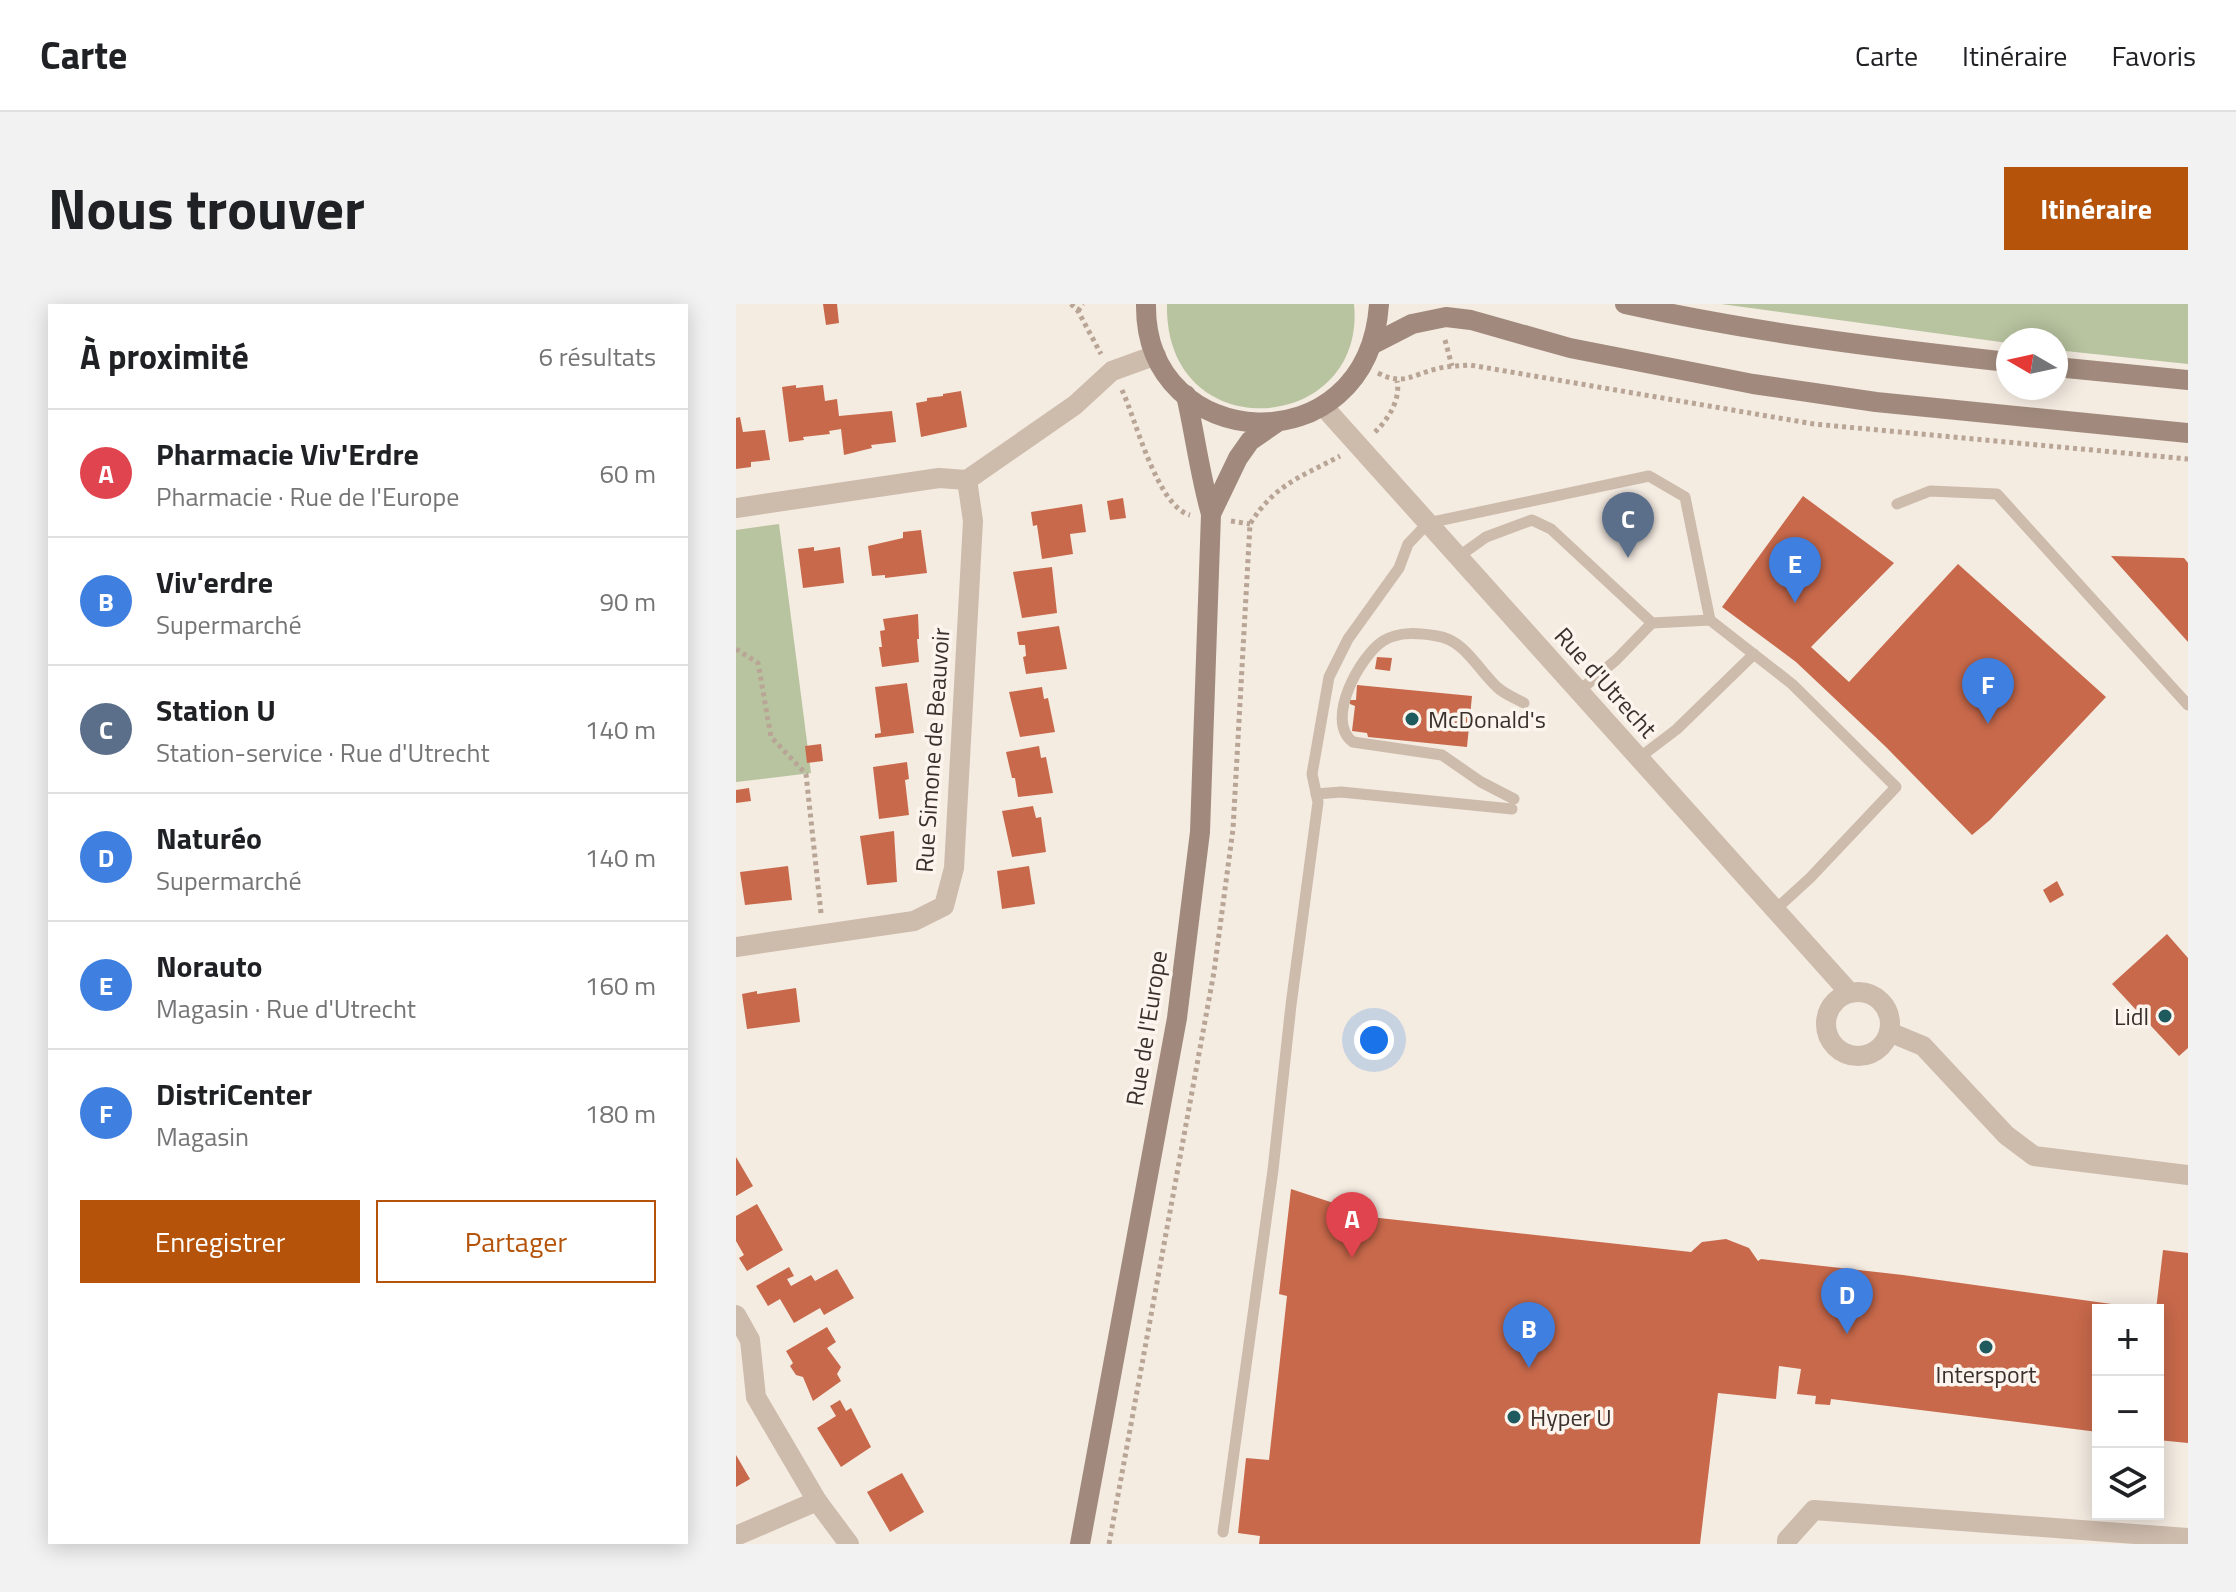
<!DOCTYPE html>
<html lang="fr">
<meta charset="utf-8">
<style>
:root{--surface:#fff;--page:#f2f2f2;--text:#202124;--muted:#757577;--line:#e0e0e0;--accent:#b45309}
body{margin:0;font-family:"Titillium Web",sans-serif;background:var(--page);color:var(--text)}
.controls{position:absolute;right:24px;bottom:24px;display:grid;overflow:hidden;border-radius:0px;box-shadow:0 4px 20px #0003}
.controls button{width:72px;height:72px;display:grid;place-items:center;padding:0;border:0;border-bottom:2px solid var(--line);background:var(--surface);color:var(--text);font:40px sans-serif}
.compass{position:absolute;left:1260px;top:24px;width:72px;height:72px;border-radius:50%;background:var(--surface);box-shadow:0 4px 20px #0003;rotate:279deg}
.you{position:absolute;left:638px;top:736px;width:28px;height:28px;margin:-20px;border:6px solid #fff;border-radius:50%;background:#1a73e8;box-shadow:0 0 0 12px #1a73e833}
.badge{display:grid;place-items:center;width:52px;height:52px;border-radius:50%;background:var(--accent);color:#fff;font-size:26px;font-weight:700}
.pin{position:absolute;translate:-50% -66px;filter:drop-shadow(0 2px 4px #0008)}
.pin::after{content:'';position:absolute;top:42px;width:28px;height:24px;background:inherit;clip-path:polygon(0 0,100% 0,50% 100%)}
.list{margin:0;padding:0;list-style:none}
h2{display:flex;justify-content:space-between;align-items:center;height:104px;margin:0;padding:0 32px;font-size:34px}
h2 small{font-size:26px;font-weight:400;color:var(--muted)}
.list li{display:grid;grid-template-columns:52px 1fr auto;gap:24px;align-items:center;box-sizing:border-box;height:128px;padding:0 32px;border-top:2px solid var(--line)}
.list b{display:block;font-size:30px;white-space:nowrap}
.list p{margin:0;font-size:26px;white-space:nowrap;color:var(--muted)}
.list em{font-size:26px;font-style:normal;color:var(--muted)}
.actions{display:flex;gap:16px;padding:24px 32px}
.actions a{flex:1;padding:18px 0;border:2px solid var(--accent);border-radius:0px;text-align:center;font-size:28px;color:var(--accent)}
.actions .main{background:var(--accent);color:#fff}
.icon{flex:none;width:44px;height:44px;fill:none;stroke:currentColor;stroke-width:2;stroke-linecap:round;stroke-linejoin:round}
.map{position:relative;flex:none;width:1452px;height:1240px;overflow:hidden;border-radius:0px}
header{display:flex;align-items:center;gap:48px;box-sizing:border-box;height:112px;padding:0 40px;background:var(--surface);border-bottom:2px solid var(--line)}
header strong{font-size:38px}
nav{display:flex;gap:44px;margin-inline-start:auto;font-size:28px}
.intro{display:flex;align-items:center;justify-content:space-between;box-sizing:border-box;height:192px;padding:0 48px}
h1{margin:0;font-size:56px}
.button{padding:20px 36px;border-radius:0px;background:var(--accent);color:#fff;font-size:28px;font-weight:700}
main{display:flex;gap:48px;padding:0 48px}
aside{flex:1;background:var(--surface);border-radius:0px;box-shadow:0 4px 20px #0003}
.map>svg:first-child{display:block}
.green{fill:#b8c4a0}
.building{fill:#c8694b}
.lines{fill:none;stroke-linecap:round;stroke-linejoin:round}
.path{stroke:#b9a596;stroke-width:5;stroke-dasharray:4 4;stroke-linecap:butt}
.lane{stroke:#cdbbac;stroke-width:11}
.street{stroke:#cdbbac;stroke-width:20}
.secondary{stroke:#a18a7d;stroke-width:20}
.poi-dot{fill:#1f5a5e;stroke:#fbf5ee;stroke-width:3}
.labels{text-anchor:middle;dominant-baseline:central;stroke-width:7;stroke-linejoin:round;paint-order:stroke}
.street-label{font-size:24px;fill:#3b302b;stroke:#fbf5ee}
.poi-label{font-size:24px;fill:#3b302b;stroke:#fbf5ee;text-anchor:start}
</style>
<header>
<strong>Carte</strong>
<nav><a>Carte</a><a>Itinéraire</a><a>Favoris</a></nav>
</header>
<div class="intro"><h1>Nous trouver</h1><a class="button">Itinéraire</a></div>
<main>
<aside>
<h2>À proximité<small>6 résultats</small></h2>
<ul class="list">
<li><span class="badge" style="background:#e0444e">A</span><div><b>Pharmacie Viv'Erdre</b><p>Pharmacie · Rue de l'Europe</p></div><em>60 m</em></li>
<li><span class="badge" style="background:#3f7fe0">B</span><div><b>Viv'erdre</b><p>Supermarché</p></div><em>90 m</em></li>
<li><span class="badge" style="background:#5c6f8a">C</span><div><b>Station U</b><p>Station-service · Rue d'Utrecht</p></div><em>140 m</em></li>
<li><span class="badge" style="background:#3f7fe0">D</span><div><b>Naturéo</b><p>Supermarché</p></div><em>140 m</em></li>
<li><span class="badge" style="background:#3f7fe0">E</span><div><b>Norauto</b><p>Magasin · Rue d'Utrecht</p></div><em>160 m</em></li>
<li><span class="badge" style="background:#3f7fe0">F</span><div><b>DistriCenter</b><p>Magasin</p></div><em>180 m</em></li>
</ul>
<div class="actions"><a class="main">Enregistrer</a><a>Partager</a></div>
</aside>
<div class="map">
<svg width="1452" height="1240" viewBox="0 0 1452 1240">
<rect width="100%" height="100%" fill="#f4ebe1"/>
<g class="green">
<path d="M431,0H618C631,131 428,147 431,0Z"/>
<polygon points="985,0 1452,0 1452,60 1320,46 1320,36 1272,36 1272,39"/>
<polygon points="43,220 75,469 0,478 0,226"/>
</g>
<g class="building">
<polygon points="87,0 101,0 103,19 90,21"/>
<polygon points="60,81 60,84 87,81 89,97 101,95 103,112 156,107 160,138 135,141 136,144 108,151 105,125 93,127 94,130 67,133 68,136 53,138 46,83"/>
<polygon points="225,87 231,123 185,133 180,99 191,97 191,94 207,92 207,90"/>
<polygon points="4,113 7,128 29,126 34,156 15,158 15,163 0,165 0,114"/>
<polygon points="1067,192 1158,259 1075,343 1113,378 1222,260 1370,393 1254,516 1236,531 1150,443 1060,358 986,303"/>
<polygon points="387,194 390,214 374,216 371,197"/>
<polygon points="346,200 350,228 334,230 337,250 306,255 301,221 297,222 295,208"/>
<polygon points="185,226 191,269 149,274 149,271 136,272 132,242 167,234 167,228"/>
<polygon points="78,243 78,247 104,243 108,279 67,284 62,245"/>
<polygon points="1375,252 1448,254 1452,259 1452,338"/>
<polygon points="316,263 321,309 286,314 277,268"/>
<polygon points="182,310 183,335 181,335 183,358 146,363 143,343 146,343 144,327 149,326 147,315"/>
<polygon points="323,322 331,365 290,370 287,353 290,352 289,341 283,341 281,328"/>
<polygon points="641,353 656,354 654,367 639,365"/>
<polygon points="171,379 178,429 139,434 139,430 145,429 139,383"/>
<polygon points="621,381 736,392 731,443 632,433 631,429 616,427 619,402 614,400 614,396 620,396"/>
<polygon points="306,383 308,395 312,394 319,428 284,433 273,388"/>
<polygon points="85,440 87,457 71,459 69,442"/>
<polygon points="303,442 305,454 310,453 317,489 282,493 279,474 276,474 270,448"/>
<polygon points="171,458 173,475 169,476 173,511 143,515 137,463"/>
<polygon points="13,484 15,497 0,499 0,486"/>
<polygon points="297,502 300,514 305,513 310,548 276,553 266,507"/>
<polygon points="158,527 161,578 131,581 124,532"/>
<polygon points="52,562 56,596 9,601 4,568"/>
<polygon points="293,562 299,600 266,605 261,567"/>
<polygon points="1321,577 1328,591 1314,599 1307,586"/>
<polygon points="1431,630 1452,654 1452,744 1443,752 1376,680"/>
<polygon points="60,684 64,718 11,725 6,690 21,687 21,690"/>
<polygon points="0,853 17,882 0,892"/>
<polygon points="555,885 643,914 955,948 966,938 990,935 1013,944 1022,957 1025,955 1167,971 1419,1006 1362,1006 1362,1128 1095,1095 1094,1101 1079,1100 1080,1092 1061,1090 1065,1065 1043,1062 1040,1095 982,1089 964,1240 523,1240 524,1232 502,1229 510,1154 533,1156 551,992 543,990"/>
<polygon points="21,900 47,946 11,967 3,954 8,951 0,937 0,912"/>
<polygon points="1427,946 1452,949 1452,1139 1422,1136 1420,1006"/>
<polygon points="53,963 58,972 51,975 55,982 75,971 79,977 101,965 118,994 88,1011 84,1004 58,1019 44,995 32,1002 20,982"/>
<polygon points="91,1023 100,1038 91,1044 105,1063 101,1070 105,1077 77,1097 67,1073 60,1071 54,1062 57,1059 50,1047"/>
<polygon points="104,1096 110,1107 115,1104 135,1143 105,1163 81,1124 100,1112 94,1102"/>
<polygon points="0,1151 14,1175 0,1183"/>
<polygon points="166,1169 188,1208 154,1228 131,1188"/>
</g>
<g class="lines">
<g class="path">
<polyline points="335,0 342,7 365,50"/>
<polyline points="342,7 347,0"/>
<polyline points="709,36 716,62"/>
<path d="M642,69C668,82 675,71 700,65C711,62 722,62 734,61L1078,120L1452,155"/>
<path d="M386,86C400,116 421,202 454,211"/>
<path d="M639,128C652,116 665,95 661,77"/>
<polyline points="495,217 514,220"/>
<polyline points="0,345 22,359 35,433 70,470 85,609"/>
<path d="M373,1240L478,668L497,525L514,220C539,180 565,173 604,152"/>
</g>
<g class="lane">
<polyline points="1161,200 1194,187 1261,190 1452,401"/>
<polyline points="722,253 750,233 796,216 815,225 916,319 880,356 843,387"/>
<polyline points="916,319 974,316 1056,380 1160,483 1074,574 1039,606"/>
<polyline points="903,454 941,425 1018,350"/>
<polyline points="580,490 605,488 776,505"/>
<path d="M778,495L745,478L706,451L617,438C588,417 624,352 647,337C663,327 683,329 701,332C729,336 742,366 761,383C768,390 779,394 788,399"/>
<polyline points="487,1228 537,866 555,701 582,498 576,470 593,373 612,335 663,264 672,240 692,219 913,172 949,193 974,316"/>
</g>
<g class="street">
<polyline points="587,102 1113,688"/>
<polyline points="0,204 203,174 231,176 339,101 376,67 420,51"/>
<polyline points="0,643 178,617 208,602 218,564 237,217 231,176"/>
<circle cx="1122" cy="720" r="32"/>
<polyline points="1153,728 1187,742 1270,831 1298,852 1452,871"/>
<polyline points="0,1011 14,1036 20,1093 81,1197 0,1232"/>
<polyline points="81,1197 113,1240"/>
<polyline points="1051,1240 1051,1236 1078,1206 1452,1234"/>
</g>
<g class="secondary">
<path d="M410,0C408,151 632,165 643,0"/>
<path d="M889,0C1015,28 1144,44 1272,58"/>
<polyline points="637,40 676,20 710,13 735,16 834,44 1017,80 1140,98 1452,129"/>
<polyline points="1320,63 1452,76"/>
<polyline points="475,210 502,154 514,137 540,119"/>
<path d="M344,1240L441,714L464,528L475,210C464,171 459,131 450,91"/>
</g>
</g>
<g class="poi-dot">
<circle cx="676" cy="415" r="8"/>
<circle cx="1429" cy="712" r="8"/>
<circle cx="1250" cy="1043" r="8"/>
<circle cx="778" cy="1113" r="8"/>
</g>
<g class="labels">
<g class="street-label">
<text transform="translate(870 378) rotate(48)">Rue d'Utrecht</text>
<text transform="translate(196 446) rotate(-86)">Rue Simone de Beauvoir</text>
<text transform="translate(410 724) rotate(-81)">Rue de l'Europe</text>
</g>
<g class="poi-label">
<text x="692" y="415">McDonald's</text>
<text x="1413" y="712" text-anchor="end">Lidl</text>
<text x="1250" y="1070" text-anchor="middle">Intersport</text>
<text x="794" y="1113">Hyper U</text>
</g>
</g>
</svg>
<div class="controls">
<button>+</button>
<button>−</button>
<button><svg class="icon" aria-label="layers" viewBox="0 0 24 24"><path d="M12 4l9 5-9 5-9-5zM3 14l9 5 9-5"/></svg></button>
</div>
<svg class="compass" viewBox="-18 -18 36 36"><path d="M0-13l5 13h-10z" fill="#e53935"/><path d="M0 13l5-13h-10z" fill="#757577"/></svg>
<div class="you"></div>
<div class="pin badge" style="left:616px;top:954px;background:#e0444e">A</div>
<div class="pin badge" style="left:793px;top:1064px;background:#3f7fe0">B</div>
<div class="pin badge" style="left:892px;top:254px;background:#5c6f8a">C</div>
<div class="pin badge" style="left:1111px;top:1030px;background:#3f7fe0">D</div>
<div class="pin badge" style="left:1059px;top:299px;background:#3f7fe0">E</div>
<div class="pin badge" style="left:1252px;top:420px;background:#3f7fe0">F</div>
</div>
</main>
